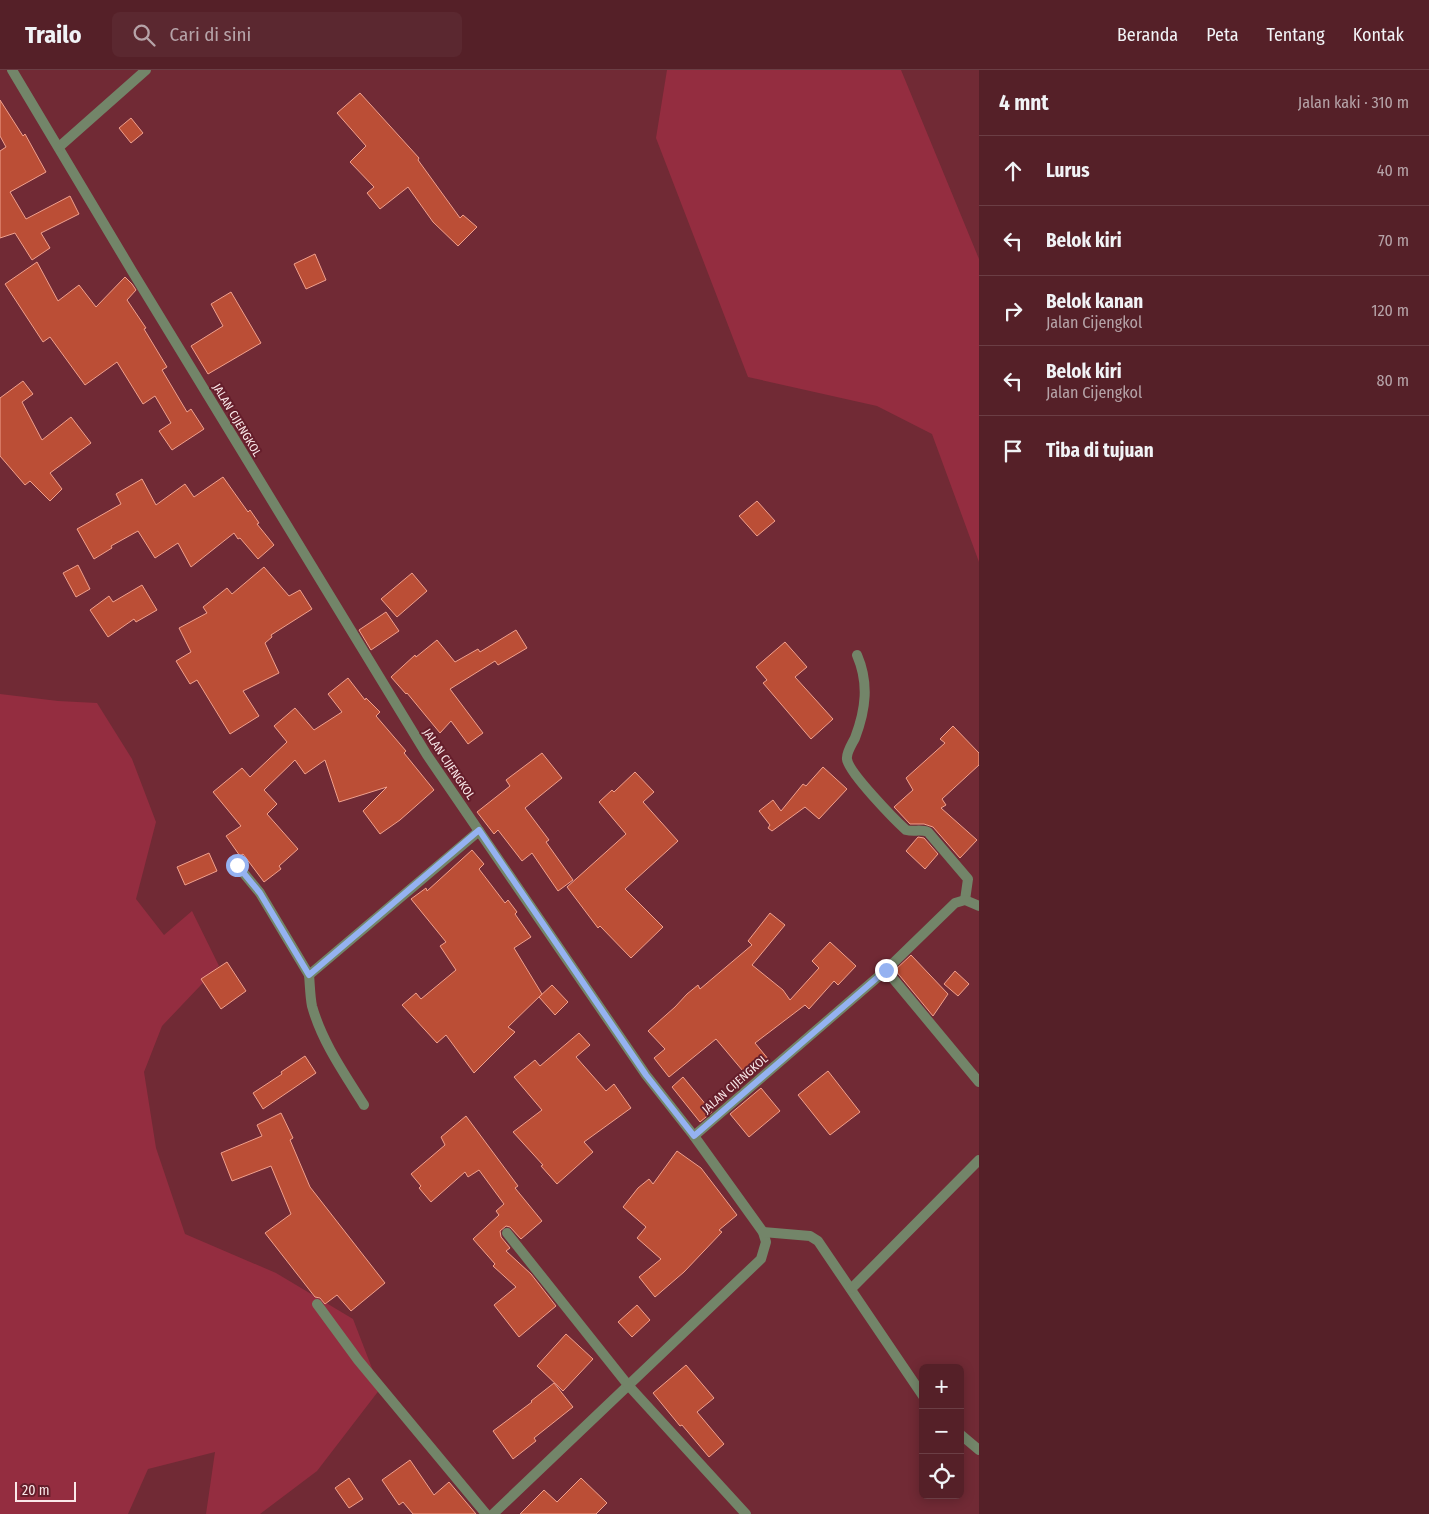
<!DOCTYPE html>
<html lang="id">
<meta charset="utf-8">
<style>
:root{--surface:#552028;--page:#5b2830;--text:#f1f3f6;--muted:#b6a3a8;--line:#6b3e45}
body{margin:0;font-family:"Fira Sans Condensed",sans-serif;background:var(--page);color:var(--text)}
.controls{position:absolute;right:15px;bottom:15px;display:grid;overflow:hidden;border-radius:8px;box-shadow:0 2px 12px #0003}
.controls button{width:45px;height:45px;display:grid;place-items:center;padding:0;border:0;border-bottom:1px solid var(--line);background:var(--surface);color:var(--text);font:25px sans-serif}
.scale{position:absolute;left:15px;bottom:12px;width:61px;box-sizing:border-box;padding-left:5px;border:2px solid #fae8e9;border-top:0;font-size:14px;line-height:18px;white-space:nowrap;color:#fae8e9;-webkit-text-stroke:4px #651e2b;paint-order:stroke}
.stop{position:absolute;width:15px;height:15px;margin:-11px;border:4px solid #95b2f1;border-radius:50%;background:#fff}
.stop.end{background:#95b2f1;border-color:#fff;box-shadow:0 1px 5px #0008}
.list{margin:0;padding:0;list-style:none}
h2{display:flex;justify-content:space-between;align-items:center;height:65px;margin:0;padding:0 20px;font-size:21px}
h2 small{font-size:16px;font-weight:400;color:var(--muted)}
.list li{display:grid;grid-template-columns:32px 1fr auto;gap:15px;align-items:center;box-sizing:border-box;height:70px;padding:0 20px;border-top:1px solid var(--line)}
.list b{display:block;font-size:19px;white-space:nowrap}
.list p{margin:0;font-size:16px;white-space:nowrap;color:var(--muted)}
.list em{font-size:16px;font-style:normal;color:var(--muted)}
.icon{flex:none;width:28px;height:28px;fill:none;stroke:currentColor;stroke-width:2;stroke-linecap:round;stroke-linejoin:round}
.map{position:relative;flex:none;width:979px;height:1444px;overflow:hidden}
header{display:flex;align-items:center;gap:30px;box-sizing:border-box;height:70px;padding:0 25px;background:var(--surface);border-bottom:1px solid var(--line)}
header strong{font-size:24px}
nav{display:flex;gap:28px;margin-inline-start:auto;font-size:18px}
.search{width:350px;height:45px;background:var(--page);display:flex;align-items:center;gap:12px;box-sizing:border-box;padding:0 18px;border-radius:8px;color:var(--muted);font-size:19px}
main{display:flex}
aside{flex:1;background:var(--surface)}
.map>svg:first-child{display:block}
.green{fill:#942d40}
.building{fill:#bb4e36;stroke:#f1a08d}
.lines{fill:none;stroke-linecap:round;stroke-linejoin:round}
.minor{stroke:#738569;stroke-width:10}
.route{stroke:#95b2f1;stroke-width:6}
.labels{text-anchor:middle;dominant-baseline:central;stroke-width:4;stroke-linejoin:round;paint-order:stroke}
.street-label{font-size:12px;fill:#fae8e9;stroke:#651e2b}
</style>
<header>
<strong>Trailo</strong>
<div class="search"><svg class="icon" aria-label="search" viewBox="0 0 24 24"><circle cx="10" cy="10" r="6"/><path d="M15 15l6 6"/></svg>Cari di sini</div>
<nav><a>Beranda</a><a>Peta</a><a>Tentang</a><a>Kontak</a></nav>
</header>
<main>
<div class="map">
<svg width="979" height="1444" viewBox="0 0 979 1444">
<rect width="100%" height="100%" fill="#712a35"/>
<g class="green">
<polygon points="667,0 901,0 979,189 979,492 932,364 877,336 748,307 656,68"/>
<polygon points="0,624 58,631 97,633 132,689 156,752 136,829 164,865 192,841 219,896 162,956 144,1002 156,1078 185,1164 276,1203 353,1249 380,1319 317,1401 260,1444 206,1444 215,1382 148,1399 128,1444 0,1444"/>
</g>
<g class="building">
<polygon points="360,23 419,88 418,90 460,148 463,145 477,157 458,176 433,152 408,117 380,139 367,123 374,117 350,92 366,76 337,43"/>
<polygon points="0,30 23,66 25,64 46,102 10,122 26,149 70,126 79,144 41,163 50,178 32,190 15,163 0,168 0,81 6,77 0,66"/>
<polygon points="131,48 143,63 131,73 119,58"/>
<polygon points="315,184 326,210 306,219 294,194"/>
<polygon points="37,192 58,231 79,215 96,237 125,207 132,214 136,220 127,230 146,258 144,259 167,297 162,300 187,342 191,339 204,359 172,380 159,361 171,353 155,326 143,334 117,292 85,315 50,267 43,272 5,214"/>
<polygon points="231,222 261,273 208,304 191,276 223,256 211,234"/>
<polygon points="23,311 33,324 22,332 42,370 71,347 91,373 50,403 62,419 50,431 30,411 25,415 0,386 0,328"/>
<polygon points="223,407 248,442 250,440 259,453 257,454 274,475 258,489 240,468 238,469 234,463 191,497 178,473 155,488 138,461 111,476 112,478 94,489 77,459 121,434 116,424 142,409 156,435 185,414 194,427"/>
<polygon points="757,431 775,451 757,466 739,446"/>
<polygon points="78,495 90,519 76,527 63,503"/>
<polygon points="264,497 289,526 300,520 312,539 271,565 272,567 265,573 279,603 243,621 259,646 230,664 197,610 190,614 176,591 191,582 179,558 207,543 203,537 227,518 232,524"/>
<polygon points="412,503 427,521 397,547 381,529"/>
<polygon points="142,515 157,540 136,552 134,549 108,567 90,540 109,526 113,532"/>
<polygon points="386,542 399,561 371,580 359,560"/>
<polygon points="516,560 527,578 498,595 495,591 450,619 483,663 468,674 451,651 440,663 407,623 406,624 391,607 415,585 416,587 437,570 455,592 478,579 480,582"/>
<polygon points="785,572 807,597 795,607 833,649 811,669 763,613 767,610 756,597"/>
<polygon points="348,608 365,630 366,628 380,642 376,646 406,681 404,683 434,720 400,750 380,764 363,741 387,717 339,732 325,690 305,704 295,690 264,720 277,734 267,744 298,779 279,796 281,799 264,812 243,784 240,786 226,766 241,756 213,722 242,698 250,707 287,672 274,656 295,638 314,660 342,642 328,624"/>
<polygon points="953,656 979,683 979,695 942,729 946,735 941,738 977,770 960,788 933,757 924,754 910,754 894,737 913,720 906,708 945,673 940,669"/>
<polygon points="542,683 562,708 525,738 549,770 546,772 573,810 558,821 532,783 522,791 498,760 494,764 477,742 510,716 506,710"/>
<polygon points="823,697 847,719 819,749 805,737 772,761 768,758 770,755 759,741 773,730 781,741 803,714 806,716"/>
<polygon points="635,702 654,722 643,732 678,771 625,819 663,857 631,888 600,856 598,858 567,817 626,764 599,732 612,720 614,722"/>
<polygon points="918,767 924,768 938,784 925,799 906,781"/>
<polygon points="472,780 484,794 479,799 505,833 508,830 517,842 515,844 531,867 514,878 542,924 508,957 515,962 474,1003 446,965 437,973 402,935 416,923 421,929 456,900 440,876 446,872 411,829 426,818 427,821"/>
<polygon points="209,783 217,801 185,815 177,797"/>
<polygon points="770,843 785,855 752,895 783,920 790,930 819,898 812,891 830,872 856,896 838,915 834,911 809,939 805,935 755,973 769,990 748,1007 716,969 669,1007 654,988 665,979 648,961 675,937 687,924 698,915 700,919 752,875 748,871"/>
<polygon points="911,885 948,924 933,946 895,900"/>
<polygon points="227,892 246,921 221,939 201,909"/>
<polygon points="955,901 969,914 958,926 944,914"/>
<polygon points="552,915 568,932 555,945 539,927"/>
<polygon points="579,963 590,975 576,987 606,1021 614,1014 631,1038 584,1072 593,1082 557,1114 541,1096 543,1095 513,1062 542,1040 514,1007 535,990 540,996"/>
<polygon points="305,986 316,1003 263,1039 253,1023 282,1004 281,1002"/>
<polygon points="828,1001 860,1042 830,1065 798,1025"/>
<polygon points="683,1007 712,1042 700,1052 672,1017"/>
<polygon points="761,1018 780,1041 749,1067 730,1044"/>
<polygon points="281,1043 293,1068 290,1070 310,1117 385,1213 351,1241 337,1225 325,1234 320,1228 315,1227 265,1163 291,1144 271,1096 232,1111 221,1083 262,1066 257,1055"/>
<polygon points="466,1046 518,1116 515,1118 542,1151 521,1169 510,1157 506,1156 500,1161 501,1167 510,1178 506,1181 531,1204 556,1236 519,1267 494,1235 516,1217 493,1196 495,1194 473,1169 499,1145 496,1141 504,1134 479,1100 468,1107 465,1102 431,1132 419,1118 421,1116 411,1104 445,1075 441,1067"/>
<polygon points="677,1081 701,1098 737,1145 719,1160 722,1162 684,1202 655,1227 639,1207 661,1189 637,1168 646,1157 623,1137 638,1118 649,1109 653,1114"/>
<polygon points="637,1235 650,1250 632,1267 618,1252"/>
<polygon points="566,1264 593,1289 563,1321 537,1296"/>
<polygon points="686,1295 714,1328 697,1342 724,1374 709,1387 682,1355 680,1356 653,1323"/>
<polygon points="554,1313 573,1337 534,1368 536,1371 513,1389 493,1361 532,1332 531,1331"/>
<polygon points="410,1390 434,1425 449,1412 476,1444 413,1444 403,1432 399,1435 382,1410"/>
<polygon points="349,1408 363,1429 349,1438 335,1418"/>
<polygon points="581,1408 607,1433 596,1444 520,1444 544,1420 557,1432"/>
</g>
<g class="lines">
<g class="minor">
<polyline points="12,0 132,201 427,685 646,1005 694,1066 763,1162 766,1172 761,1189 493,1444"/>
<polyline points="59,77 146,0"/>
<path d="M857,585C869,613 866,639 855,668C852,674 846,683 847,689C848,702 895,750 906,760C914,762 921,759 928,762L968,809L965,830"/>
<polyline points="237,795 260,823 309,905 479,761"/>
<polyline points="886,900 979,1012"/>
<path d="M309,905C310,915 310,926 312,936C322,972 344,1003 364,1035"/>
<polyline points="694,1066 886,900 955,833 965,830 979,836"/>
<polyline points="763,1162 810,1166 818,1171 923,1326"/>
<polyline points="507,1163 628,1315 746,1444"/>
<polyline points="851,1219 979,1090"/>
<polyline points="317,1234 358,1290 486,1444"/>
<polyline points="960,1364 979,1380"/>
</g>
</g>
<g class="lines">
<polyline class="route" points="237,795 260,823 309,905 479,760 646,1005 694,1066 886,900"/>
</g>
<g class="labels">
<g class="street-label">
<text transform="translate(237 350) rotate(59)">JALAN CIJENGKOL</text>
<text transform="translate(449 694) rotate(56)">JALAN CIJENGKOL</text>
<text transform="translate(735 1014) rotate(-41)">JALAN CIJENGKOL</text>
</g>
</g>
</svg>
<div class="controls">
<button>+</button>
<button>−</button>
<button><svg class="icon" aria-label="locate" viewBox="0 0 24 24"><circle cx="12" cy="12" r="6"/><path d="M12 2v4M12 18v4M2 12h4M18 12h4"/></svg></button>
</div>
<div class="scale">20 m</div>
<div class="stop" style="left:237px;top:795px"></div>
<div class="stop end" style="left:886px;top:900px"></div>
</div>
<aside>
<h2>4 mnt<small>Jalan kaki · 310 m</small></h2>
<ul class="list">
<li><svg class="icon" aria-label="ahead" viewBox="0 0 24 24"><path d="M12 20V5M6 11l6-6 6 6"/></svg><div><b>Lurus</b></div><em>40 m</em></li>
<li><svg class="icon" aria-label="left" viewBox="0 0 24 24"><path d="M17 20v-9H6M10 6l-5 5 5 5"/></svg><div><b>Belok kiri</b></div><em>70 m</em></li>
<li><svg class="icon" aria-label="right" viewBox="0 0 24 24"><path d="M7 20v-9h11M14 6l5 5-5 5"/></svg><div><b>Belok kanan</b><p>Jalan Cijengkol</p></div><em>120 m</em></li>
<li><svg class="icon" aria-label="left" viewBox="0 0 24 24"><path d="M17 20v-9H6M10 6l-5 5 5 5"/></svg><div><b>Belok kiri</b><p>Jalan Cijengkol</p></div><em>80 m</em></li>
<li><svg class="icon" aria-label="arrive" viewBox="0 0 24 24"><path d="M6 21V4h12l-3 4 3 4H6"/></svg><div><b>Tiba di tujuan</b></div></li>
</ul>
</aside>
</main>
